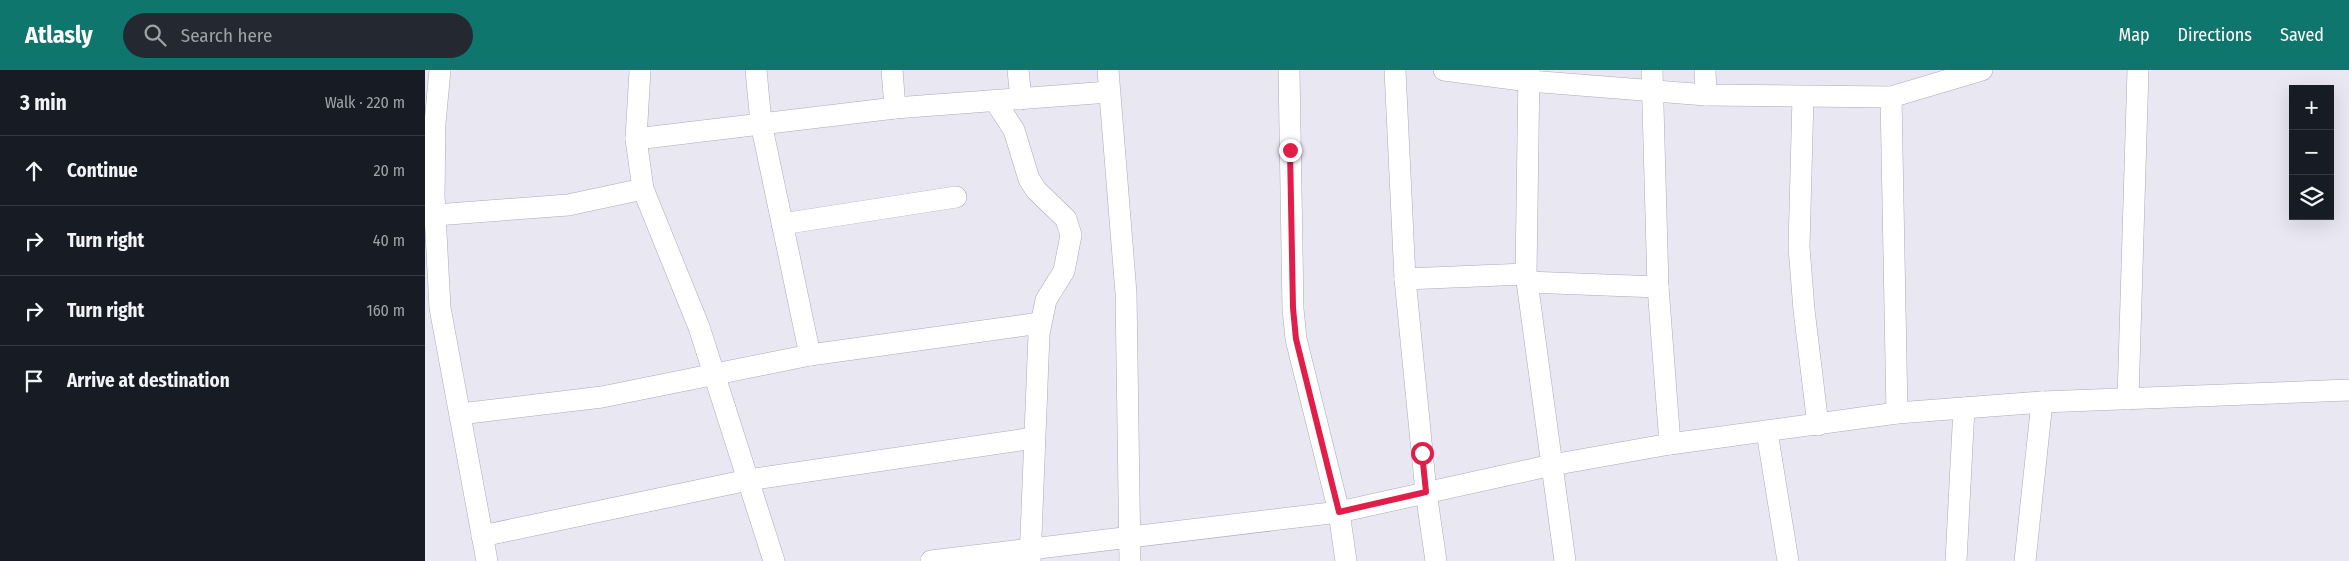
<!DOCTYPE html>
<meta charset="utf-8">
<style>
:root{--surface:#171b24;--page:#242831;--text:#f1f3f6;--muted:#9ea1a6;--line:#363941;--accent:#0f766e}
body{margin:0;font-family:"Fira Sans Condensed",sans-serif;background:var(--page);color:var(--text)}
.controls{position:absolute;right:15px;top:15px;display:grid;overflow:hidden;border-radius:0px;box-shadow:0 5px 20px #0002}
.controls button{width:45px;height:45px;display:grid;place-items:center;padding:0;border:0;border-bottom:1px solid var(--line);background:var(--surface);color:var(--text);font:25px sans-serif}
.stop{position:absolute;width:15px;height:15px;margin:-11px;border:4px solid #e11d48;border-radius:50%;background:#fff}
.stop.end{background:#e11d48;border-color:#fff;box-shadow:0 1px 5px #0008}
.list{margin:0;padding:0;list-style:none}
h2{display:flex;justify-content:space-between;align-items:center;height:65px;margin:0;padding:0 20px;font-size:21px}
h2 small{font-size:16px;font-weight:400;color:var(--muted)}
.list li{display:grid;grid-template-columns:32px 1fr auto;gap:15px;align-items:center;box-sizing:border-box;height:70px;padding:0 20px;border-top:1px solid var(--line)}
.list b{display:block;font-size:19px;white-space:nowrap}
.list em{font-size:16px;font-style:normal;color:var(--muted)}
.icon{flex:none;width:28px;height:28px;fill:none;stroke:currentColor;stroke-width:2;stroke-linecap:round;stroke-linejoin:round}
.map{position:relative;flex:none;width:1924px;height:491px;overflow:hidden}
header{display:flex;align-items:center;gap:30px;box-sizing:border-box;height:70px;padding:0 25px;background:var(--accent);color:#fff}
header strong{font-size:24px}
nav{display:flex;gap:28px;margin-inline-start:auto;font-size:18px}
.search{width:350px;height:45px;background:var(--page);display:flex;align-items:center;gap:12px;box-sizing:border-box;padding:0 18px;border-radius:28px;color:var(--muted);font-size:19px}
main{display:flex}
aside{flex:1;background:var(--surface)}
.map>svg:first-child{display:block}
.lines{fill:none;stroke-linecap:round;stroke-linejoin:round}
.minor-casing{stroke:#abaabc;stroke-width:22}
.minor{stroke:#fff;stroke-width:21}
.route{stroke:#e11d48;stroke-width:6}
</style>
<header>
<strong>Atlasly</strong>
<div class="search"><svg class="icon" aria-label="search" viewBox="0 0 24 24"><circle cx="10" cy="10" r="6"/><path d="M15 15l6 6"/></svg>Search here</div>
<nav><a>Map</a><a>Directions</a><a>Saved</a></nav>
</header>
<main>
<aside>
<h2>3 min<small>Walk · 220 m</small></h2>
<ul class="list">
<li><svg class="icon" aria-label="ahead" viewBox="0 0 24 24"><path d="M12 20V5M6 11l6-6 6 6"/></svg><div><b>Continue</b></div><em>20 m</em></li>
<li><svg class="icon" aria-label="right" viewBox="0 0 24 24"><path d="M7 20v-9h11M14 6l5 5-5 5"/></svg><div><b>Turn right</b></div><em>40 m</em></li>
<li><svg class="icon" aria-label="right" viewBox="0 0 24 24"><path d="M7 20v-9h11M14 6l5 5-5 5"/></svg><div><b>Turn right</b></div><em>160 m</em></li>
<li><svg class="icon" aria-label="arrive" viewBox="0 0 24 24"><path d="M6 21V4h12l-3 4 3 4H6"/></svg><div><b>Arrive at destination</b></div></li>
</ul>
</aside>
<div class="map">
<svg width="1924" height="491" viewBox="0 0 1924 491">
<rect width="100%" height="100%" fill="#e8e7f2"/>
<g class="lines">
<defs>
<g id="minor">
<polyline points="15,0 10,53 9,125 15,238 62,491"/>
<polyline points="215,0 211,69 218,119 274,257 349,491"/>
<polyline points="331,0 336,53 385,285"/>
<polyline points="467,0 470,38"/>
<polyline points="593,0 596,29"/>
<polyline points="683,0 701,223 705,491"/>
<polyline points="864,0 868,239 871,269 914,442 921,491"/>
<polyline points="970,0 980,209 1001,422 1011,491"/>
<polyline points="1019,0 1104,11 1281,25 1466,27 1472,343"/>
<polyline points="1104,0 1101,204 1140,491"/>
<polyline points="1227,0 1233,217 1245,374"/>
<polyline points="1280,0 1281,25"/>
<polyline points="1378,27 1374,177 1379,240 1393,355"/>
<polyline points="1466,27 1557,0"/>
<polyline points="570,31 589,60 604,109 611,120 641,149 646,165 639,201 621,230 614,264 605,491"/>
<polyline points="211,69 470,38 684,22"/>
<polyline points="10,145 143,135 218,119"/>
<polyline points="357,154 531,127"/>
<polyline points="980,209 1101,204"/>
<polyline points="1102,212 1233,217"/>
<polyline points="1703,329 1713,0"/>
<polyline points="35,344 177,327 385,285 615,253"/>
<polyline points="1342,362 1363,491"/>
<polyline points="57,466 323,410 609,368"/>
<polyline points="506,491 914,442 1127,395 1245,374 1472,343 1617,332 1924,320"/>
<polyline points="1531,491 1539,338"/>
<polyline points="1600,491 1617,332"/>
</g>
</defs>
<use href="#minor" class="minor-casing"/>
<use href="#minor" class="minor"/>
</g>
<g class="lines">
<polyline class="route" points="865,80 868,238 871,269 914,442 1001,422 997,383"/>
</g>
</svg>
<div class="controls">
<button>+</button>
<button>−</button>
<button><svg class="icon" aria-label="layers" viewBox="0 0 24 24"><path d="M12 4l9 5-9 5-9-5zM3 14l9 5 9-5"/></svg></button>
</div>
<div class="stop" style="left:997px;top:383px"></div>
<div class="stop end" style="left:865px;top:80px"></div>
</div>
</main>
